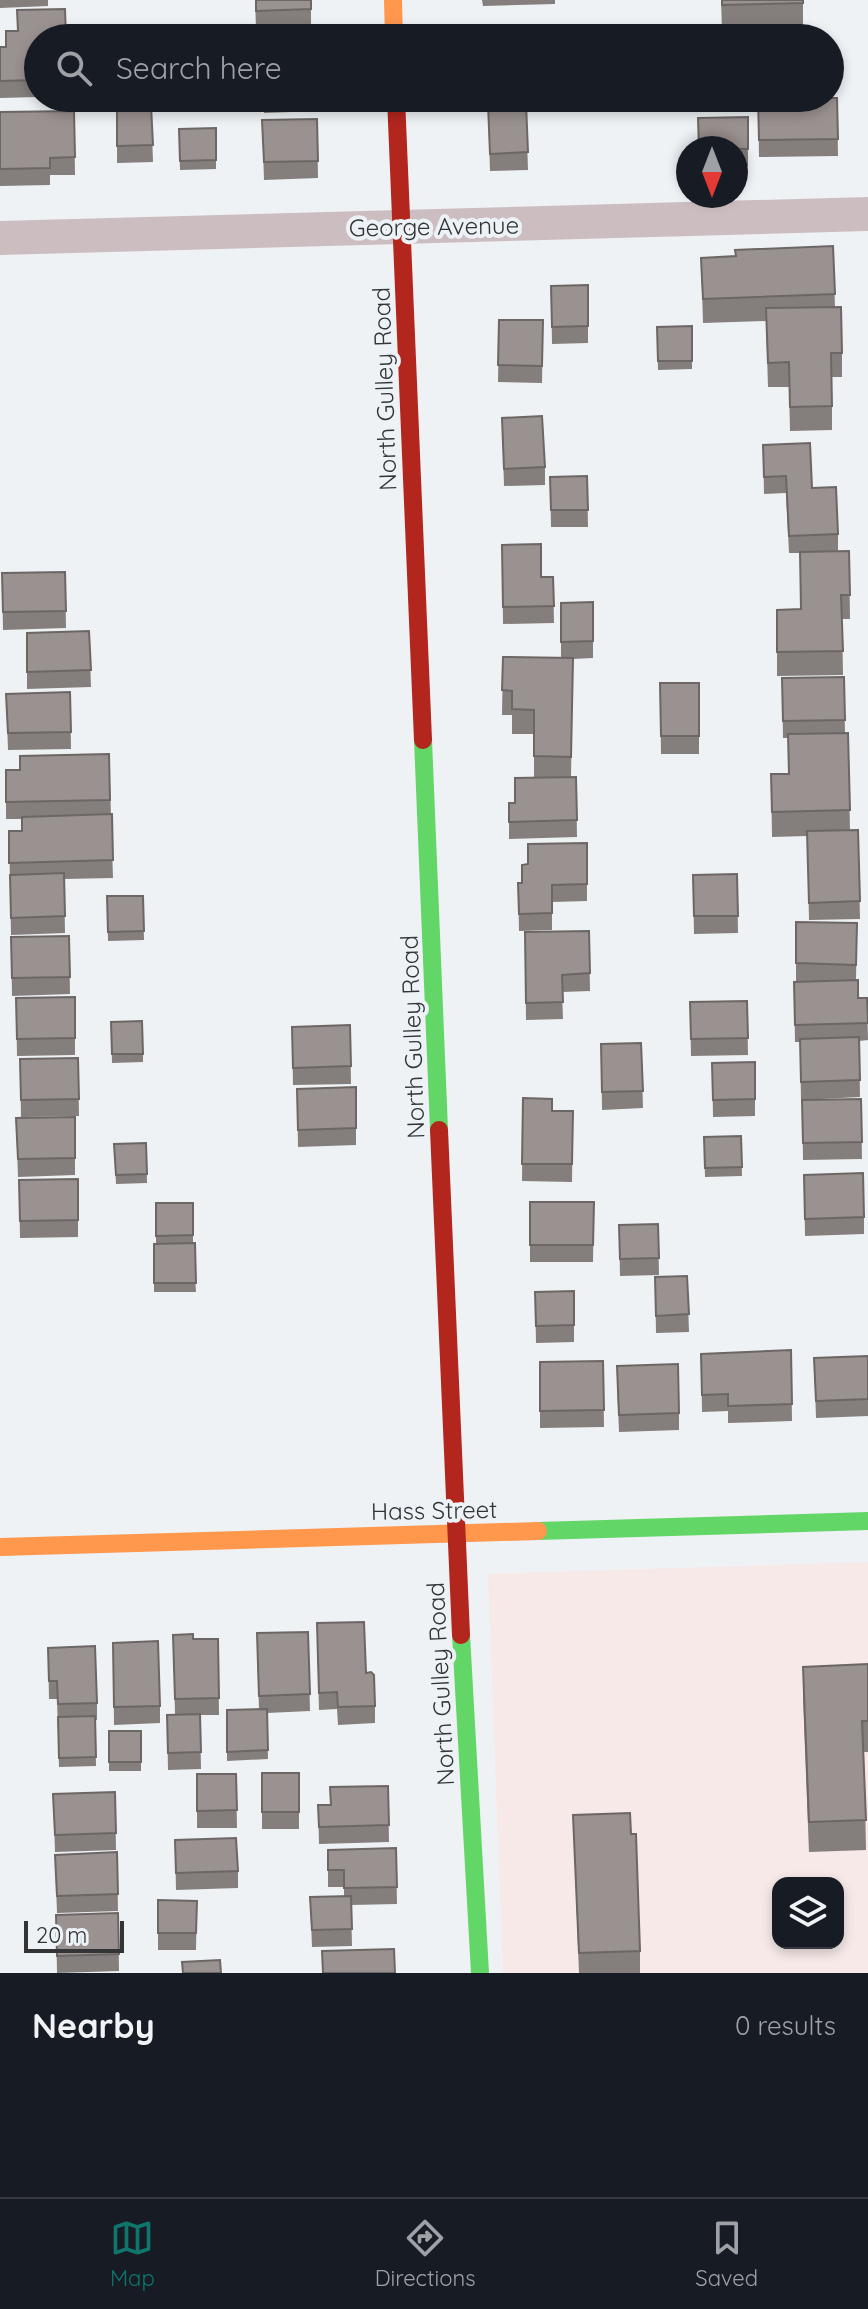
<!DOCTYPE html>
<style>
:root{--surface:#171b24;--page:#242831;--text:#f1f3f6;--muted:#9ea1a6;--line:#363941;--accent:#0f766e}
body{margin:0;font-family:Quicksand,sans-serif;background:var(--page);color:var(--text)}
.controls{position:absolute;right:24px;bottom:24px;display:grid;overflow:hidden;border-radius:16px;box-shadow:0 4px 12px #0003}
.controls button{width:72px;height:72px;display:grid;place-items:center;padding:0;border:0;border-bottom:2px solid var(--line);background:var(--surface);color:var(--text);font:40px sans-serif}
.compass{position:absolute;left:676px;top:136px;width:72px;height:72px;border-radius:50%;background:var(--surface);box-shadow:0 4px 12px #0003;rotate:180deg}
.scale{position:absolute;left:24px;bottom:20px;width:100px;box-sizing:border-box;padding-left:8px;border:4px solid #323436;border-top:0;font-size:22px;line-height:28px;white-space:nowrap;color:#323436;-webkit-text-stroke:6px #edf2f7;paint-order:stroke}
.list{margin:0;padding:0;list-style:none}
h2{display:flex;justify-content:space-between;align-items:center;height:104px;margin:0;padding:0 32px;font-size:34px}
h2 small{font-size:26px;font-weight:400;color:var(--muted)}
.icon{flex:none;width:44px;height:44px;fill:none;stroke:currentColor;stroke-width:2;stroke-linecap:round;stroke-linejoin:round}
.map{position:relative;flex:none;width:868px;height:1973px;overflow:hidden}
.search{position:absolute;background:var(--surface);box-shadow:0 4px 12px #0003;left:24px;right:24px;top:24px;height:88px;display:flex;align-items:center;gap:20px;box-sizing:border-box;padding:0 28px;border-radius:44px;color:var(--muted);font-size:30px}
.sheet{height:224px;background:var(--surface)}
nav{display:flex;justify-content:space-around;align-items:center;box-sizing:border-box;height:112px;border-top:2px solid var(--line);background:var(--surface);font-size:22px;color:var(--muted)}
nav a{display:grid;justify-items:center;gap:4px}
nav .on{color:var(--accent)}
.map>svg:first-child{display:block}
.education{fill:#f6e9e8;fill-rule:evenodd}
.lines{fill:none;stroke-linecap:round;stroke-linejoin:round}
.street{stroke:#ccbec0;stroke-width:34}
.fast{stroke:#63d668;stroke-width:18}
.slow{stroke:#ff974d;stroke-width:18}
.jam{stroke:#b3261e;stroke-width:18}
.wall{fill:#847e7c}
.building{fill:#9a9290;stroke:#6c6665;stroke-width:2}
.labels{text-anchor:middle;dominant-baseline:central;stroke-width:8;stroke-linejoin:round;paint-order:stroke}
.street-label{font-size:24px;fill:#323436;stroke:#edf2f7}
</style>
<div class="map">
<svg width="868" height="1973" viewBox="0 0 868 1973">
<rect width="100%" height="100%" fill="#eff2f5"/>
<path class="education" d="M868,1562V1973H503L488,1574ZM778,1883H838V1943H778Z"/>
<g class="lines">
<polyline class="street" points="0,238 868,214"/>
<g class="fast">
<polyline points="423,740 439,1130"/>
<polyline points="538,1531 868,1521"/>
<polyline points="461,1635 480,1973"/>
</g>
<g class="slow">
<polyline points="393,0 394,38"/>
<polyline points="0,1547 538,1531"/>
</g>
<g class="jam">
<polyline points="396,98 423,740"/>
<polyline points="439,1130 461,1635"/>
</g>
</g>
<g class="wall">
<polygon points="0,0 48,0 48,6 0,8"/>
<polygon points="255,0 311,0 311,26 256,28"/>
<polygon points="482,0 555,0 555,4 483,6"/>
<polygon points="721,0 803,0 803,28 722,30"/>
<polygon points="65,9 66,38 38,38 38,97 0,98 0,47 6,47 6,31 17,31 17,10"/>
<polygon points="264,98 319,98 319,111 264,113"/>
<polygon points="483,98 527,98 527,108 526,108 528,170 490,171 488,109 484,109"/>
<polygon points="758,98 837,98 838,156 759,157"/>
<polygon points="117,105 151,105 153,162 117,163"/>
<polygon points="74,111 75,175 50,175 50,185 0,186 0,112"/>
<polygon points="748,117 748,166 736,166 736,148"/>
<polygon points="317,119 318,178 264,180 262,120"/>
<polygon points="216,128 216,169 180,170 179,129"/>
<polygon points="833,246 835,307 842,353 842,377 832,377 832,430 790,431 789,387 768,387 766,321 703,323 701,258 735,256"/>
<polygon points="588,285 588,343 552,344 551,286"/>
<polygon points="499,320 543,320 542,383 498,382"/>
<polygon points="692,326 692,369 658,370 657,327"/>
<polygon points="502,418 545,467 545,485 504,486"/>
<polygon points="763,445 812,488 838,534 838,551 849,551 850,619 842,619 843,675 777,676 777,610 801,609 800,553 789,553 786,493 764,494"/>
<polygon points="587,476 588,527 551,527 550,477"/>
<polygon points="502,545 541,577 553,577 554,623 503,624"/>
<polygon points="65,572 66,628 3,630 2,573"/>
<polygon points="593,602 593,658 573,659 571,777 576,777 577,837 509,839 509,803 515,803 534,778 534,734 512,734 512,715 502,715 503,657 561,658 561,603"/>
<polygon points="89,631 91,687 27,689 27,633"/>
<polygon points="844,677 845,733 848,733 850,830 858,830 860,919 809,920 807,836 772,837 771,774 788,774 788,738 783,738 782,678"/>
<polygon points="660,683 699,683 699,754 661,754"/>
<polygon points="70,692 71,749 8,750 6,694"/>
<polygon points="109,754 113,878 64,879 65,933 11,935 9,831 22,831 22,819 6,819 6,770 20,770"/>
<polygon points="587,843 587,901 552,902 552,930 519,931 518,883 522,883 528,864"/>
<polygon points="737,874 738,933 694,934 693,875"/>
<polygon points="107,896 143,896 144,940 108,941"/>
<polygon points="796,922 857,923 856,980 858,998 867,998 868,1040 859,1041 860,1097 801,1100 800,1042 795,1042 794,982 821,981 796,981"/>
<polygon points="589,931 590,991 562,992 563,1019 526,1020 525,932"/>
<polygon points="69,936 70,994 12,996 11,937"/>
<polygon points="75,997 75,1055 17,1056 16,998"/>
<polygon points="747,1001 748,1055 691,1056 690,1002"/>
<polygon points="111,1022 143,1054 143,1062 112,1063"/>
<polygon points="350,1025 351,1084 293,1085 292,1027"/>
<polygon points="641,1043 643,1108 602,1110 601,1044"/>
<polygon points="78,1058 79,1116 21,1117 20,1059"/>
<polygon points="755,1062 755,1116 713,1117 712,1063"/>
<polygon points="356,1087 356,1145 298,1147 297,1089"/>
<polygon points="523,1098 552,1111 573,1111 572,1182 522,1181"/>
<polygon points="861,1099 862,1159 803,1160 802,1100"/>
<polygon points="75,1117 75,1175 18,1177 16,1118"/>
<polygon points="741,1136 742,1176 705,1177 704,1137"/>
<polygon points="146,1143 147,1183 116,1184 114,1144"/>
<polygon points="804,1175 864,1217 864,1234 805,1236"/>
<polygon points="78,1179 78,1237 20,1238 19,1180"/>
<polygon points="530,1202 594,1202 593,1262 530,1262"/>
<polygon points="156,1203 193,1203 193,1243 196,1292 154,1292 154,1244 156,1244"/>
<polygon points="658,1224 659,1275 620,1276 619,1225"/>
<polygon points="687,1276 689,1332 656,1333 655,1277"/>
<polygon points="574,1291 574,1342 536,1343 535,1292"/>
<polygon points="791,1350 792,1421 728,1423 728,1411 702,1412 701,1354"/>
<polygon points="868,1356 868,1416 816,1418 814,1358"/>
<polygon points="603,1361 604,1427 540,1428 540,1362"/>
<polygon points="617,1383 679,1413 679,1430 619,1432"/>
<polygon points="308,1632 310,1711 267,1713 268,1759 227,1761 227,1710 259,1709 257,1650"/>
<polygon points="173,1635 193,1639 218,1639 219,1715 200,1715 201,1769 168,1770 167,1715 175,1714"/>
<polygon points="317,1640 366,1673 375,1706 375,1723 338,1725 337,1709 319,1710"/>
<polygon points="113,1643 160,1706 160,1723 114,1725"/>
<polygon points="48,1648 97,1703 97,1720 95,1720 96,1766 59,1767 57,1699 49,1699"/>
<polygon points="868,1664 868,1752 864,1752 866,1850 809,1852 803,1697 803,1667"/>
<rect x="109" y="1731" width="32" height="40"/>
<rect x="262" y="1773" width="37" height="56"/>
<polygon points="197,1774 236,1774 237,1828 197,1828"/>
<polygon points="388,1786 389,1842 319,1844 318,1805 330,1805 330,1787"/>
<polygon points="115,1792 116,1850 55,1852 53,1794"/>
<polygon points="573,1815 631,1834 640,1951 640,1973 579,1973"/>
<polygon points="175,1840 238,1871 238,1888 176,1890"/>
<polygon points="396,1848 397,1904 351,1905 352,1946 312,1947 310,1897 344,1896 344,1887 328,1887 328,1850"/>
<polygon points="117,1852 118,1911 57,1913 55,1855"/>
<polygon points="158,1900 197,1901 196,1950 158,1950"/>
<polygon points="118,1913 119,1971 57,1973 56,1915"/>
</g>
<g class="building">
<polygon points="256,0 311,0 311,9 256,11"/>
<polygon points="722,0 803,0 803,3 722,5"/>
<polygon points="65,9 66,38 38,38 38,80 0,81 0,47 6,47 6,31 18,31 17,10"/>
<polygon points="617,30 618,38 577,38 577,31"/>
<polygon points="758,98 837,98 838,139 759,140"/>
<polygon points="526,103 528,152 490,154 488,104"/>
<polygon points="117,105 151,105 153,145 117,146"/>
<polygon points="74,111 75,157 50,158 50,168 0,169 0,112"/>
<polygon points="748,117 748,149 699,148 698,118"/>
<polygon points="317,119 318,161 264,162 262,120"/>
<polygon points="216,128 216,160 180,161 179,129"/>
<polygon points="833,246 835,294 703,299 701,258 736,256 735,250"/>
<polygon points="588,285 588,326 552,327 551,286"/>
<polygon points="841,307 842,353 831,353 832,406 790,407 789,362 768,363 766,308"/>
<polygon points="499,320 543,320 542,366 498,365"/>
<polygon points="692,326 692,361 658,361 657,327"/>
<polygon points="542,416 545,467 504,469 502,418"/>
<polygon points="810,443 812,488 836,487 838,534 789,536 786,476 764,477 763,445"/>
<polygon points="587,476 588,510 551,510 550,477"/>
<polygon points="541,544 541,577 553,577 554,606 503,607 502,545"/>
<polygon points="849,551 850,595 841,595 843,651 777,652 777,610 801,609 800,552"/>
<polygon points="65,572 66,611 3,612 2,573"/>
<polygon points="593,602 593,641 561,642 561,603"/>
<polygon points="89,631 91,670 27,672 27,633"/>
<polygon points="503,657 573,658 571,757 534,756 534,710 512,709 512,691 502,690"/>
<polygon points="844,677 845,720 783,721 782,678"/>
<polygon points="660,683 699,683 699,736 661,736"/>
<polygon points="70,692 71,732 8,733 6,694"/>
<polygon points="848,733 850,810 772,812 771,774 789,774 788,734"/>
<polygon points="109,754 110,800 6,802 6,770 20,770 20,756"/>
<polygon points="576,777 577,820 509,822 509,803 515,803 515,778"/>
<polygon points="112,814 113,860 9,863 9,831 22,831 22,817"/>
<polygon points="858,830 860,901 809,903 807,831"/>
<polygon points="587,843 587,884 552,885 552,913 519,914 518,883 522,883 522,865 528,864 528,844"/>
<polygon points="64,873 65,916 11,918 10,875"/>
<polygon points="737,874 738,916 694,916 693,875"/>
<polygon points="107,896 143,896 144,931 108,932"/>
<polygon points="796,922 857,923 856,965 796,963"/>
<polygon points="589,931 590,973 562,975 563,1002 526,1003 525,932"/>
<polygon points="69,936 70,977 12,978 11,937"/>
<polygon points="858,980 858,998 867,998 868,1023 795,1025 794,982"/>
<polygon points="75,997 75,1038 17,1039 16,998"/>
<polygon points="747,1001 748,1038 691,1039 690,1002"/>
<polygon points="142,1021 143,1054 112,1054 111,1022"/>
<polygon points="350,1025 351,1066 293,1068 292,1027"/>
<polygon points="859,1037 860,1080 801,1082 800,1039"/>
<polygon points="641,1043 643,1091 602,1092 601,1044"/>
<polygon points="78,1058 79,1099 21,1100 20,1059"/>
<polygon points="755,1062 755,1099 713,1100 712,1063"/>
<polygon points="356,1087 356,1128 298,1130 297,1089"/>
<polygon points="523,1098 552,1099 552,1111 573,1111 572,1164 522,1164"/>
<polygon points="861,1099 862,1142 803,1143 802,1100"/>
<polygon points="75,1117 75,1158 18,1159 16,1118"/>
<polygon points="741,1136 742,1167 705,1168 704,1137"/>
<polygon points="146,1143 147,1174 116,1175 114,1144"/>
<polygon points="863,1173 864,1217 805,1219 804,1175"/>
<polygon points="78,1179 78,1220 20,1221 19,1180"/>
<polygon points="530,1202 594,1202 593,1245 530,1245"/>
<polygon points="156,1203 193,1203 193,1235 156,1236"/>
<polygon points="658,1224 659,1258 620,1259 619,1225"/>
<polygon points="195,1243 196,1283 154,1283 154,1244"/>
<polygon points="687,1276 689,1314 656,1316 655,1277"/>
<polygon points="574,1291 574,1325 536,1326 535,1292"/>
<polygon points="791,1350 792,1404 728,1406 728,1394 702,1395 701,1354"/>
<polygon points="868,1356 868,1399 816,1401 814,1358"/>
<polygon points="603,1361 604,1410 540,1411 540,1362"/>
<polygon points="678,1364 679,1413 619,1415 617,1366"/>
<polygon points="364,1622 366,1673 371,1672 374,1675 375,1706 338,1707 337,1692 319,1693 317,1623"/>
<polygon points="308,1632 310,1694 259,1696 257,1633"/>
<polygon points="193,1634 193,1639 218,1639 219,1698 175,1699 173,1635"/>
<polygon points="158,1641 160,1706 114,1707 113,1643"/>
<polygon points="95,1646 97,1703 58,1704 57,1681 49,1681 48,1648"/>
<polygon points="868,1664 868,1721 862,1721 866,1820 809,1822 803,1667"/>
<polygon points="267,1709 268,1750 227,1752 227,1710"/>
<polygon points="200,1714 201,1752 168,1753 167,1715"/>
<polygon points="95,1716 96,1757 59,1758 58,1717"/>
<rect x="109" y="1731" width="32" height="31"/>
<rect x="262" y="1773" width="37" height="39"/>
<polygon points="197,1774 236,1774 237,1810 197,1811"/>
<polygon points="388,1786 389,1825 319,1827 318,1805 331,1805 330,1787"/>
<polygon points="115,1792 116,1833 55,1835 53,1794"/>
<polygon points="630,1813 631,1834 636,1834 640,1951 579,1953 573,1815"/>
<polygon points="236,1838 238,1871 176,1873 175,1840"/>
<polygon points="396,1848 397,1887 344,1888 344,1870 328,1870 328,1850"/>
<polygon points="117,1852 118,1894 57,1896 55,1855"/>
<polygon points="351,1896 352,1929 312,1930 310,1897"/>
<polygon points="158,1900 197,1901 196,1933 158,1933"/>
<polygon points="118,1913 119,1954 57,1956 56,1915"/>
<polygon points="394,1949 395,1973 323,1973 322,1951"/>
<polygon points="220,1960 221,1973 183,1973 182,1962"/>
</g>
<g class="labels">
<g class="street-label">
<text transform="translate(434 226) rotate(-1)">George Avenue</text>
<text transform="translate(384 389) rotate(-92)">North Gulley Road</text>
<text transform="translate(412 1037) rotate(-92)">North Gulley Road</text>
<text transform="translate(434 1510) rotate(-1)">Hass Street</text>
<text transform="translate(440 1684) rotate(-93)">North Gulley Road</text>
</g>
</g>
</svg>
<div class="controls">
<button><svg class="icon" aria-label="layers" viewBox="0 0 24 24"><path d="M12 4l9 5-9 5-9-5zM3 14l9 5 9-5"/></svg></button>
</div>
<svg class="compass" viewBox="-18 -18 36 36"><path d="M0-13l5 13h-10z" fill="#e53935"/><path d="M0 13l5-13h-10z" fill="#9ea1a6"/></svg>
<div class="scale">20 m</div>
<div class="search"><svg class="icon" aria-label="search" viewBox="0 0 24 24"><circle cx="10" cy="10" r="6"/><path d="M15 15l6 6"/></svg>Search here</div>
</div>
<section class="sheet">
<h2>Nearby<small>0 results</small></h2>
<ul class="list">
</ul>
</section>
<nav>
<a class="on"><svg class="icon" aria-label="map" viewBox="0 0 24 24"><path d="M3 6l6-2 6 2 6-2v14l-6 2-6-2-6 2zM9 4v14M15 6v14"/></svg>Map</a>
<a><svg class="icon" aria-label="directions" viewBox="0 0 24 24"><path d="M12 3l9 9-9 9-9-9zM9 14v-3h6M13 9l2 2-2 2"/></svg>Directions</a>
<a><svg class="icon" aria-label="saved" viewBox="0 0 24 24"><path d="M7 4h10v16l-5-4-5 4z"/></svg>Saved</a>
</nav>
